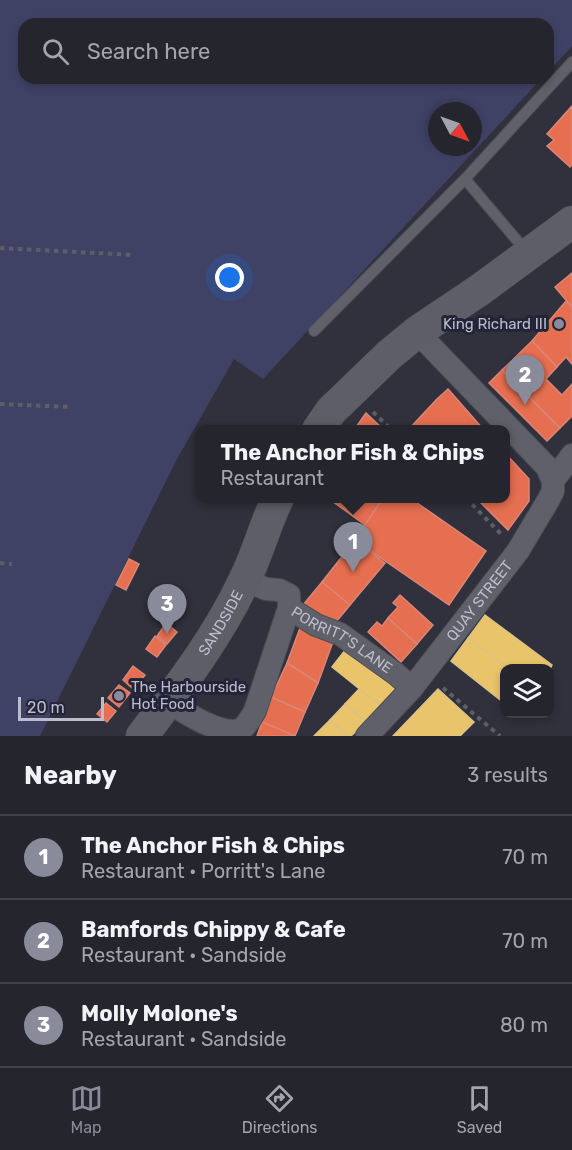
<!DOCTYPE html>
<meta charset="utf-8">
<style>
:root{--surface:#24252d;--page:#2c2d35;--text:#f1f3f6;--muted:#a3a5aa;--line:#414249;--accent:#8a8b9a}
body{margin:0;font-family:Rubik,sans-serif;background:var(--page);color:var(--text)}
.controls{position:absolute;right:18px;bottom:18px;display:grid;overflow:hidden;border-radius:12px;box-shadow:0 3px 9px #0003}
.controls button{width:54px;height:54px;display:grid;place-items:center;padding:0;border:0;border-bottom:2px solid var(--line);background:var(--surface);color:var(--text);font:30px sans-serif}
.compass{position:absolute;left:428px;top:102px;width:54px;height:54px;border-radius:50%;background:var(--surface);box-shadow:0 3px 9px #0003;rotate:131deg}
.scale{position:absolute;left:18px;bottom:15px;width:86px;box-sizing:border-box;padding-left:6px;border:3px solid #bbbccc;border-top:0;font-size:16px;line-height:21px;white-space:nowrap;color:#bbbccc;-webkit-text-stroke:4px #232437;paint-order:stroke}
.you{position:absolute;left:230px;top:278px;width:21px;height:21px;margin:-15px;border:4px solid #fff;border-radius:50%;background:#1a73e8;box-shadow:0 0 0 9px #1a73e833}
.badge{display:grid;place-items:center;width:39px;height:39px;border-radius:50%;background:var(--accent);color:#fff;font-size:20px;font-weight:700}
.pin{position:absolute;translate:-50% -50px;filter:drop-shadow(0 2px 3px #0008)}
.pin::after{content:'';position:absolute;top:32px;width:21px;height:18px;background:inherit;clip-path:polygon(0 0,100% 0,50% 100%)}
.popup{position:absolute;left:195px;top:425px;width:315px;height:78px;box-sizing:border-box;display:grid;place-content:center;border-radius:12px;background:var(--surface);filter:drop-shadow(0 2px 4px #0005);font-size:20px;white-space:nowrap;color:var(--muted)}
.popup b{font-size:22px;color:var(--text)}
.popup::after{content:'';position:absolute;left:50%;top:100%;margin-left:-12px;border:12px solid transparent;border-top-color:var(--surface)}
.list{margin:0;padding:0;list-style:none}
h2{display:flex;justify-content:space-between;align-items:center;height:78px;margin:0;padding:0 24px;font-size:26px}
h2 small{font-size:20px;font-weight:400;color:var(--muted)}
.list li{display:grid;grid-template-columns:39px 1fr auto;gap:18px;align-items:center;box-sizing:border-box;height:84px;padding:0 24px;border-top:2px solid var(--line)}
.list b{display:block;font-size:22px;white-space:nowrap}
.list p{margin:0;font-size:20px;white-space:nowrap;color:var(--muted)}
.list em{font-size:20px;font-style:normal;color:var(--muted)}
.icon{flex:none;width:33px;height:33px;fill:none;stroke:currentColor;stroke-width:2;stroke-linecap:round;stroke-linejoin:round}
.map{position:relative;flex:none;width:572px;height:736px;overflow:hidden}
.search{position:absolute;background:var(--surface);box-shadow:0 3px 9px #0003;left:18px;right:18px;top:18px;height:66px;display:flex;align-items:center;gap:15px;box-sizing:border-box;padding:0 21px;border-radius:18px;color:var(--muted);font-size:22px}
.sheet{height:330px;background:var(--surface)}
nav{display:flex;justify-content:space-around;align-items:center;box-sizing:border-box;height:84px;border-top:2px solid var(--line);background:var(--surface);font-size:16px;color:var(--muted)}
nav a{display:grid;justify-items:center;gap:3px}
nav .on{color:var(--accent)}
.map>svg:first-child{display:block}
.water{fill:#3f4265;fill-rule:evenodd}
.homes{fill:#e9c46a;stroke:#dbc287;stroke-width:1.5}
.shops{fill:#e76f51;stroke:#da8676;stroke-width:1.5}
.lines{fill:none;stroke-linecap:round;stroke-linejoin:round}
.lane-casing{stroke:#4c4d55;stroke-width:12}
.street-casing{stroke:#4c4d55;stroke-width:24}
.secondary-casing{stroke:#4c4d55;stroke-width:33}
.path{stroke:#5d5f67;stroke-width:4;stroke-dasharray:4.5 4.5;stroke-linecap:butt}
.lane{stroke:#60606a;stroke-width:10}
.street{stroke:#60606a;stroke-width:22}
.secondary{stroke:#5e5e68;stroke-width:32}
.poi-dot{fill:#8a8b9a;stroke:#232437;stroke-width:2}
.labels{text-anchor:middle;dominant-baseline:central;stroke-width:6;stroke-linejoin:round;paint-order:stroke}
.poi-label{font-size:15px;fill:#bbbccc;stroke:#232437;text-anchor:end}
.street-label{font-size:15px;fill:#bbbccc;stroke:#232437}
</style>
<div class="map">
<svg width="572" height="736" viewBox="0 0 572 736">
<rect width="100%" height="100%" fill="#30313c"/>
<path class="water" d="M0,0H572V46L548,72V24H24V78H542L263,379L234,359L177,459L40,736H0ZM437,111H473V147H437Z"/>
<g class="homes">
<polygon points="485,615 552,665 550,669 521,668 515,665 512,668 509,668 468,638"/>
<polygon points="468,638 509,668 504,668 504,703 451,661"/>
<polygon points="346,649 398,690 382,707 332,667"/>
<polygon points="359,689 382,707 366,722 345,704"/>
<polygon points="438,689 474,722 460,736 393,736"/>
<polygon points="345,704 366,722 351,736 348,736 330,720"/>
<polygon points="330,720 348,736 314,736"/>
</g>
<g class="shops">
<polygon points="572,106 572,165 570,167 547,146 554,140 547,134"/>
<polygon points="572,273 572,307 555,287"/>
<polygon points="566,301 572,307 572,364 566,357 557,367 532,341"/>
<polygon points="532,341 557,367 546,379 562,395 572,384 572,416 560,428 502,370"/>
<polygon points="502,370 560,428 547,441 489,383"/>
<polygon points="448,389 484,430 408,430 437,399"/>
<polygon points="366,413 384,430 354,430"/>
<polygon points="506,454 529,479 529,501 508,530 476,498 506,498"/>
<polygon points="328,498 383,498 365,525"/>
<polygon points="328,498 353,498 345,510"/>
<polygon points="383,498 410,498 486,551 449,605 355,540"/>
<polygon points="355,540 385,563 350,605 322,582"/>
<polygon points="129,559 139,564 126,590 116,585"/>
<polygon points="322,582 350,605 331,628 303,605"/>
<polygon points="400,595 433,625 417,644 388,618 398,607 393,603"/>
<polygon points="388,618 417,644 401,662 368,632 377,622 382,626"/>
<polygon points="166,623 177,632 167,644 157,636"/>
<polygon points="300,628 334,639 318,683 287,663"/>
<polygon points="155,636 166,645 157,657 146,649"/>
<polygon points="287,663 318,683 305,712 271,697"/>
<polygon points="133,666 145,675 133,689 123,680"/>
<polygon points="119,685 130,693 119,707 108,698"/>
<polygon points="271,697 305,712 295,736 262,722"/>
<polygon points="106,703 116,711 107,722 97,714"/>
<polygon points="262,722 295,736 257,736"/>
</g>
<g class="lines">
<defs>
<g id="lane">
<polyline points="526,251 465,179 572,62"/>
<polyline points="314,331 465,179"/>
</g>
<g id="street">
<polyline points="417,332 547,467 553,481"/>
<path id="s1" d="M245,580L266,589L279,590L289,595V608L316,625L340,634L396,674L412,688"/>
<path d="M169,702C185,713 221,736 241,730C247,725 251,718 255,711L289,608"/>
<path id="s2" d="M367,736L412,688L518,551L549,499L553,491V481L572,455"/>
</g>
<g id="secondary">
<polyline points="318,430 331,411 389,355 417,332 481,289 572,222"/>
<path id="s3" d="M142,736C180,686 218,637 245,579C258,553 265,524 278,498"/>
</g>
</defs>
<use href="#lane" class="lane-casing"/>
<use href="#street" class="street-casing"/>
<use href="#secondary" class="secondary-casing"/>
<g class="path">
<polyline points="0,248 135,255"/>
<polyline points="0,404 71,407"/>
<polyline points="373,412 392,430"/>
<polyline points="466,498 501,534"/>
<polyline points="0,563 12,564"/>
<polyline points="443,688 500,736"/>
</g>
<use href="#lane" class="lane"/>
<use href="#street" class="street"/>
<use href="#secondary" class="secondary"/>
</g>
<g class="poi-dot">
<circle cx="559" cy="324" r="6"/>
<circle cx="119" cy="696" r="6"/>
</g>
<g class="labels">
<g class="poi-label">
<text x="547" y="324">King Richard III</text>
<text x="131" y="687" text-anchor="start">The Harbourside<tspan x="131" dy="17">Hot Food</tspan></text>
</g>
<g class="street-label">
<text stroke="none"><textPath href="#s2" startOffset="176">QUAY STREET</textPath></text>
<text stroke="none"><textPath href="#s3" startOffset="138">SANDSIDE</textPath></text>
<text stroke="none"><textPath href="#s1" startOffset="122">PORRITT'S LANE</textPath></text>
</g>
</g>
</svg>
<div class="controls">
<button><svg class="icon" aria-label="layers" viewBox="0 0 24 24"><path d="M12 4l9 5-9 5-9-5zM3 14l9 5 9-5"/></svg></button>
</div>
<svg class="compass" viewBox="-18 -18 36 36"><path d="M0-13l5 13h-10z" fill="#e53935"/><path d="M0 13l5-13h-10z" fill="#a3a5aa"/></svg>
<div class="scale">20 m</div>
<div class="you"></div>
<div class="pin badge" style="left:353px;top:572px">1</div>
<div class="popup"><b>The Anchor Fish &amp; Chips</b>Restaurant</div>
<div class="pin badge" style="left:525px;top:405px">2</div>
<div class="pin badge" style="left:167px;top:634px">3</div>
<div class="search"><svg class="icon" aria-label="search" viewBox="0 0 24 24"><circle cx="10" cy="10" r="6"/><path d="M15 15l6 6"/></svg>Search here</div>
</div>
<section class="sheet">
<h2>Nearby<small>3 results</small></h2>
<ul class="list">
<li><span class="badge">1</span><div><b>The Anchor Fish &amp; Chips</b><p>Restaurant · Porritt's Lane</p></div><em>70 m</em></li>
<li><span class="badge">2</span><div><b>Bamfords Chippy &amp; Cafe</b><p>Restaurant · Sandside</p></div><em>70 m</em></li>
<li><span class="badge">3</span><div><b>Molly Molone's</b><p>Restaurant · Sandside</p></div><em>80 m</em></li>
</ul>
</section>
<nav>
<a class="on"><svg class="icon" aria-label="map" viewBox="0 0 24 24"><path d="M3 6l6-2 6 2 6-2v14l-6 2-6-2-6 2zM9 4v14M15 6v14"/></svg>Map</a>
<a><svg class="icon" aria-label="directions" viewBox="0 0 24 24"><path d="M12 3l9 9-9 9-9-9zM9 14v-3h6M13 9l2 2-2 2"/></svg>Directions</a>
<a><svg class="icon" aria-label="saved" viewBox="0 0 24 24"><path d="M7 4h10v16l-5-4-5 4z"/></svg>Saved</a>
</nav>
